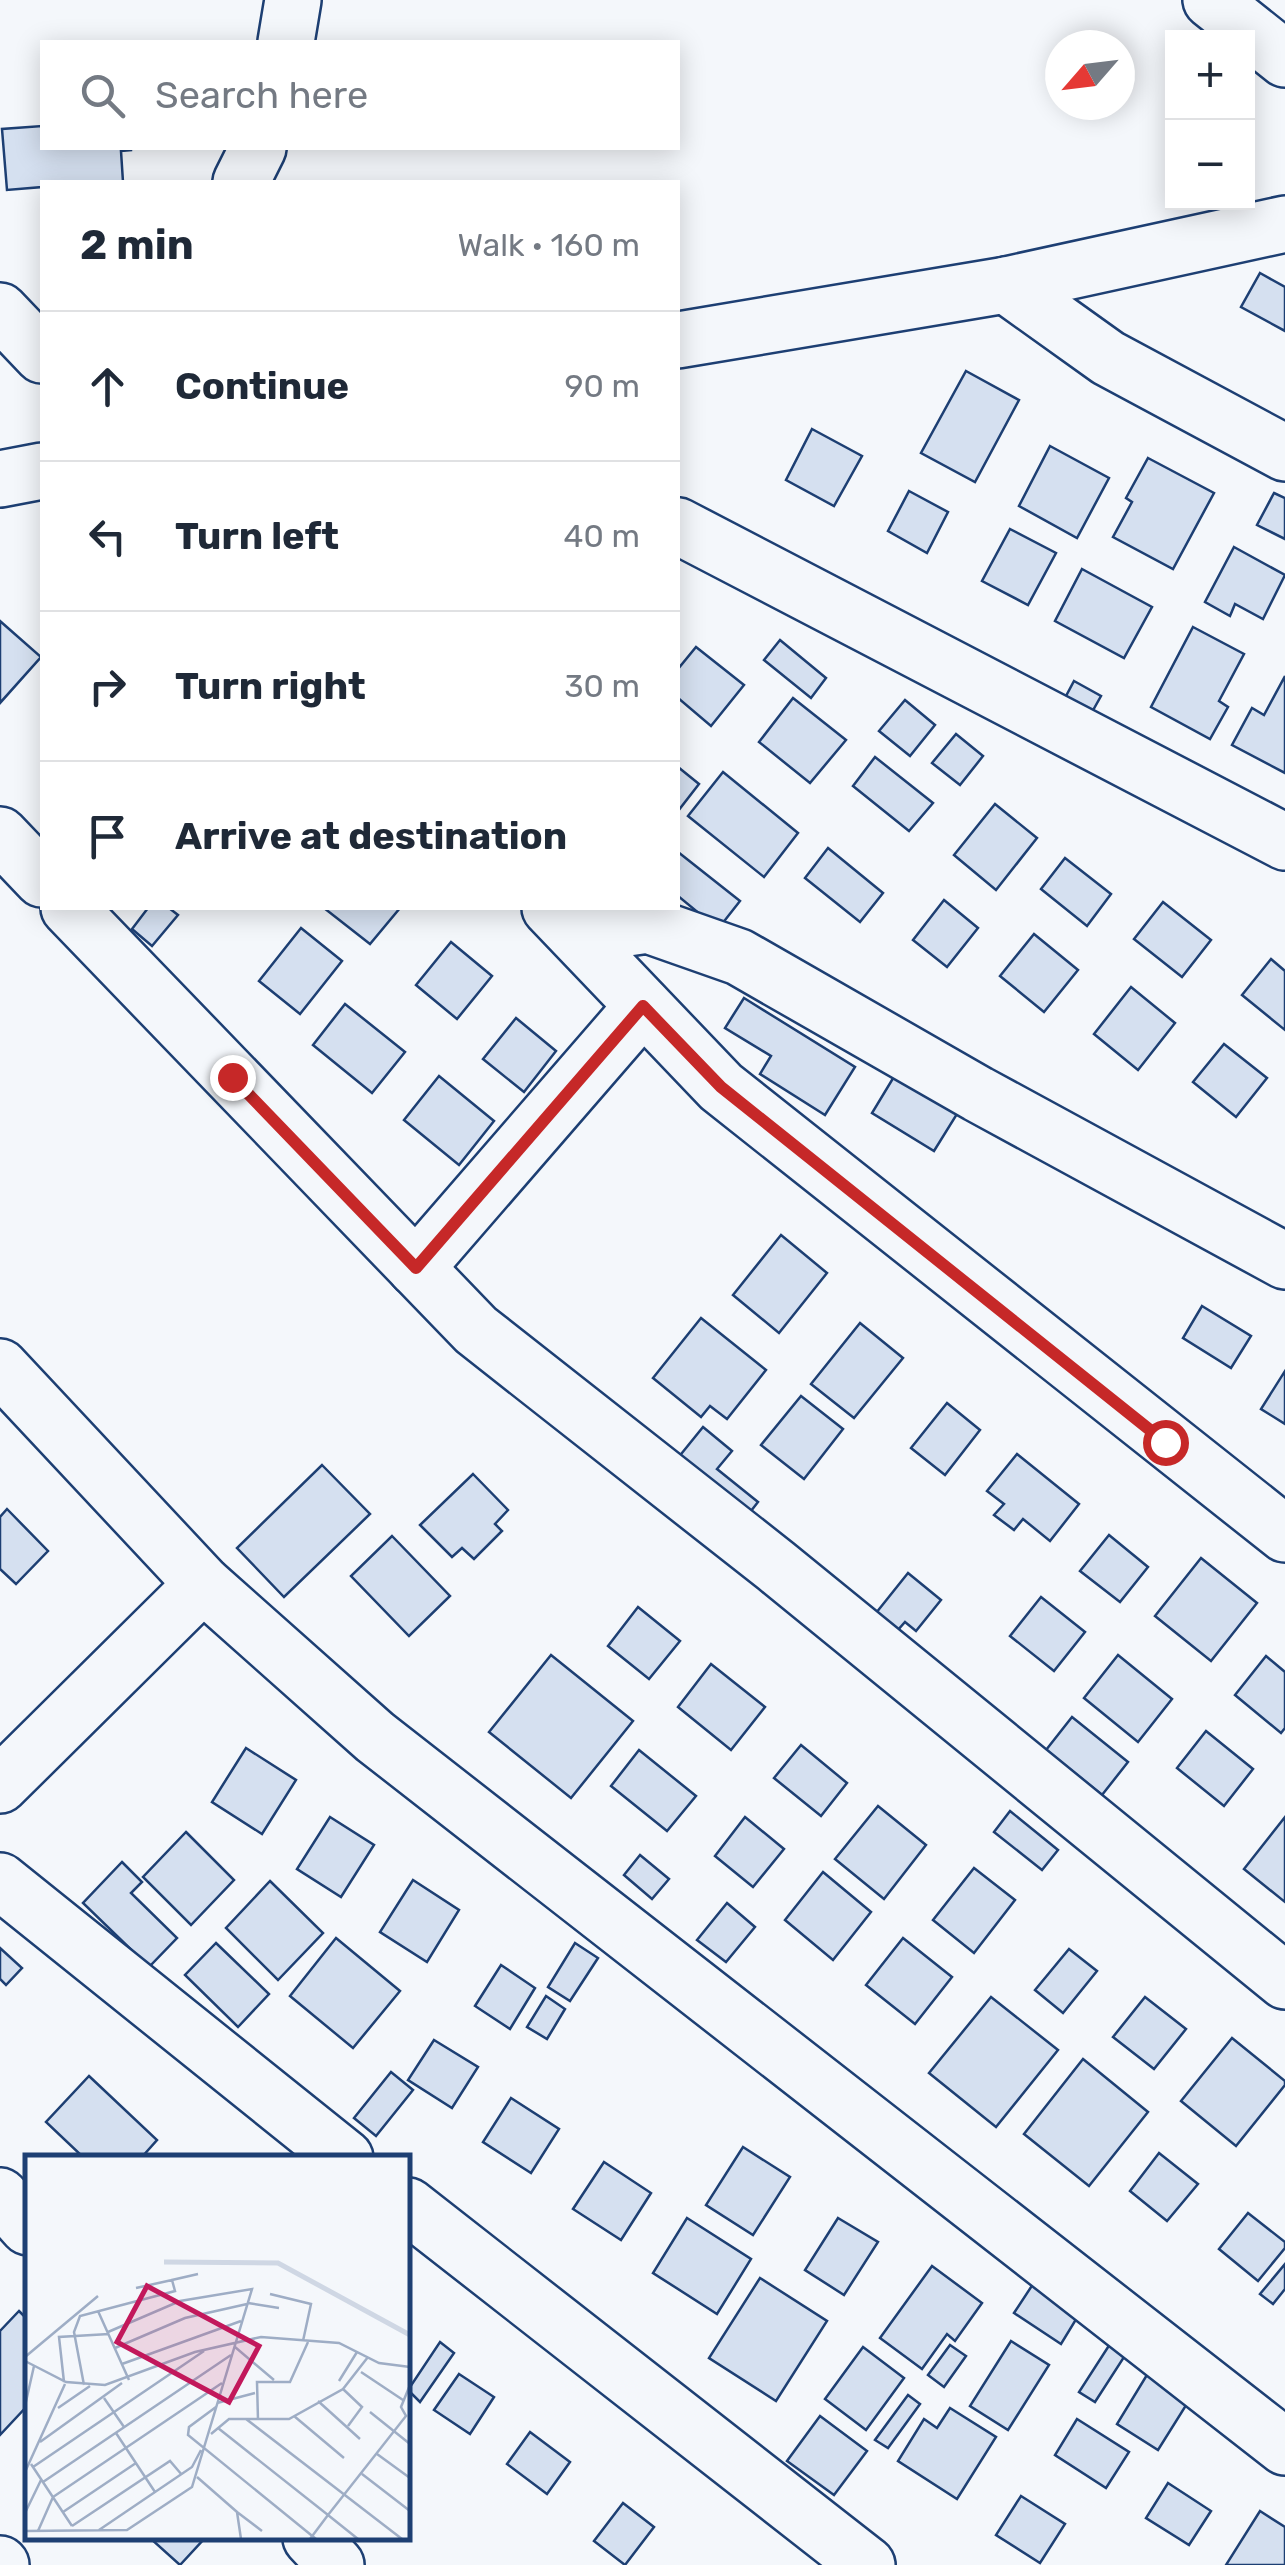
<!DOCTYPE html>
<meta charset="utf-8">
<style>
:root{--surface:#fff;--page:#f6f6f7;--text:#1f2937;--muted:#747a83;--line:#e0e1e3}
body{margin:0;font-family:Rubik,sans-serif;background:var(--page);color:var(--text)}
.controls{position:absolute;right:30px;top:30px;display:grid;overflow:hidden;border-radius:0px;box-shadow:0 5px 25px #0003}
.controls button{width:90px;height:90px;display:grid;place-items:center;padding:0;border:0;border-bottom:2px solid var(--line);background:var(--surface);color:var(--text);font:50px sans-serif}
.compass{position:absolute;left:1045px;top:30px;width:90px;height:90px;border-radius:50%;background:var(--surface);box-shadow:0 5px 25px #0003;rotate:242deg}
.stop{position:absolute;width:30px;height:30px;margin:-22px;border:8px solid #c62828;border-radius:50%;background:#fff}
.stop.end{background:#c62828;border-color:#fff;box-shadow:0 2px 10px #0008}
.list{margin:0;padding:0;list-style:none}
h2{display:flex;justify-content:space-between;align-items:center;height:130px;margin:0;padding:0 40px;font-size:42px}
h2 small{font-size:32px;font-weight:400;color:var(--muted)}
.list li{display:grid;grid-template-columns:65px 1fr auto;gap:30px;align-items:center;box-sizing:border-box;height:150px;padding:0 40px;border-top:2px solid var(--line)}
.list b{display:block;font-size:38px;white-space:nowrap}
.list em{font-size:32px;font-style:normal;color:var(--muted)}
.icon{flex:none;width:55px;height:55px;fill:none;stroke:currentColor;stroke-width:2;stroke-linecap:round;stroke-linejoin:round}
.map{position:relative;flex:none;width:1285px;height:2565px;overflow:hidden}
.search{position:absolute;background:var(--surface);box-shadow:0 5px 25px #0003;left:40px;top:40px;width:640px;height:110px;display:flex;align-items:center;gap:25px;box-sizing:border-box;padding:0 35px;border-radius:0px;color:var(--muted);font-size:38px}
.panel{position:absolute;background:var(--surface);box-shadow:0 5px 25px #0003;left:40px;top:180px;width:640px;height:730px;border-radius:0px}
.map>svg:first-child{display:block}
.building{fill:#d5e0f0;stroke:#1d3f73;stroke-width:2.5}
.lines{fill:none;stroke-linecap:round;stroke-linejoin:round}
.minor-casing{stroke:#1d3f73;stroke-width:60}
.minor{stroke:#f4f7fb;stroke-width:55}
.route{stroke:#c62828;stroke-width:12}
.inset-river{fill:none;stroke:#cfd7e4;stroke-width:5}
.inset-road{fill:none;stroke:#9eadc5;stroke-width:2.5}
.view{fill:#c2185b;fill-opacity:0.15;stroke:#c2185b;stroke-width:5}
.inset-edge{fill:none;stroke:#1d3f73;stroke-width:5}
</style>
<div class="map">
<svg width="1285" height="2565" viewBox="0 0 1285 2565">
<rect width="100%" height="100%" fill="#f4f7fb"/>
<g class="building">
<polygon points="42,126 42,148 131,148 131,150 121,151 123,182 42,182 42,187 7,190 2,129"/>
<polygon points="1260,273 1285,287 1285,331 1241,307"/>
<polygon points="966,371 1019,400 975,482 921,453"/>
<polygon points="812,429 862,456 834,506 786,480"/>
<polygon points="1050,446 1109,478 1077,538 1019,506"/>
<polygon points="1148,458 1214,493 1173,569 1113,537 1132,502 1126,498"/>
<polygon points="909,491 948,512 927,553 888,531"/>
<polygon points="1274,493 1285,498 1285,539 1257,525"/>
<polygon points="1010,529 1056,553 1028,605 982,581"/>
<polygon points="1234,547 1285,575 1263,619 1235,604 1230,616 1205,602"/>
<polygon points="1082,569 1152,607 1124,658 1055,621"/>
<polygon points="0,621 41,657 0,703"/>
<polygon points="1193,627 1244,654 1219,701 1228,707 1210,739 1151,707"/>
<polygon points="780,640 826,678 811,698 764,660"/>
<polygon points="696,647 744,685 711,726 678,698 678,669"/>
<polygon points="1285,676 1285,773 1232,745 1252,708 1264,715"/>
<polygon points="1074,681 1101,696 1083,728 1057,713"/>
<polygon points="793,698 846,740 810,783 759,742"/>
<polygon points="905,700 935,725 910,756 879,731"/>
<polygon points="956,734 983,756 960,785 932,763"/>
<polygon points="875,757 933,803 909,831 853,786"/>
<polygon points="678,767 699,784 678,811"/>
<polygon points="723,772 798,833 764,877 688,816"/>
<polygon points="995,804 1037,838 996,890 954,855"/>
<polygon points="828,848 883,893 860,922 805,878"/>
<polygon points="678,852 740,901 718,929 678,896"/>
<polygon points="1065,858 1111,894 1087,926 1041,889"/>
<polygon points="944,900 978,928 947,967 913,940"/>
<polygon points="1163,902 1211,940 1182,977 1134,939"/>
<polygon points="148,908 169,908 178,915 152,946 132,929"/>
<polygon points="324,908 400,908 370,944"/>
<polygon points="301,928 342,961 300,1014 259,981"/>
<polygon points="1034,934 1078,970 1044,1012 1000,976"/>
<polygon points="451,942 492,976 457,1019 416,985"/>
<polygon points="1271,959 1285,971 1285,1030 1242,995"/>
<polygon points="1131,987 1175,1023 1138,1070 1094,1034"/>
<polygon points="744,998 855,1067 825,1115 760,1074 771,1056 725,1028"/>
<polygon points="345,1004 405,1052 372,1093 313,1045"/>
<polygon points="516,1018 556,1051 524,1092 483,1059"/>
<polygon points="1224,1044 1267,1078 1236,1117 1193,1082"/>
<polygon points="895,1075 957,1114 934,1151 872,1113"/>
<polygon points="439,1076 494,1121 459,1165 404,1120"/>
<polygon points="781,1235 827,1273 779,1333 733,1295"/>
<polygon points="1202,1306 1251,1336 1231,1368 1183,1338"/>
<polygon points="701,1318 766,1370 727,1419 710,1406 701,1417 653,1378"/>
<polygon points="860,1323 903,1358 854,1418 811,1384"/>
<polygon points="1285,1371 1285,1424 1261,1409"/>
<polygon points="801,1396 843,1429 804,1479 761,1445"/>
<polygon points="947,1403 980,1430 945,1475 911,1448"/>
<polygon points="703,1427 732,1451 717,1469 758,1502 740,1525 669,1469"/>
<polygon points="1017,1454 1079,1504 1050,1541 1023,1519 1014,1530 994,1515 1004,1504 987,1491"/>
<polygon points="322,1465 370,1514 284,1597 237,1548"/>
<polygon points="473,1474 508,1510 495,1524 502,1531 474,1559 462,1548 452,1557 420,1525"/>
<polygon points="7,1509 48,1551 16,1584 0,1569 0,1517"/>
<polygon points="1109,1535 1148,1567 1120,1602 1080,1571"/>
<polygon points="392,1536 450,1596 409,1636 351,1576"/>
<polygon points="1201,1558 1257,1603 1211,1661 1155,1616"/>
<polygon points="908,1573 941,1600 916,1631 905,1622 889,1640 868,1623"/>
<polygon points="1041,1597 1085,1632 1054,1671 1010,1636"/>
<polygon points="638,1607 680,1641 649,1679 608,1646"/>
<polygon points="551,1655 633,1721 571,1798 489,1732"/>
<polygon points="1118,1655 1172,1699 1138,1742 1084,1698"/>
<polygon points="1266,1656 1285,1672 1285,1728 1281,1733 1235,1695"/>
<polygon points="711,1664 765,1707 731,1750 678,1707"/>
<polygon points="1072,1717 1128,1762 1102,1795 1046,1750"/>
<polygon points="1206,1731 1253,1769 1224,1806 1177,1768"/>
<polygon points="801,1745 847,1783 821,1816 774,1778"/>
<polygon points="246,1748 296,1780 262,1834 212,1802"/>
<polygon points="639,1750 696,1796 667,1831 611,1786"/>
<polygon points="878,1806 926,1845 884,1899 835,1859"/>
<polygon points="1010,1811 1058,1850 1042,1870 994,1832"/>
<polygon points="330,1817 374,1845 341,1897 297,1869"/>
<polygon points="745,1817 784,1849 753,1887 715,1856"/>
<polygon points="1285,1817 1285,1902 1244,1869"/>
<polygon points="186,1832 234,1880 191,1925 143,1877"/>
<polygon points="640,1855 669,1879 652,1899 624,1875"/>
<polygon points="122,1862 142,1882 131,1893 177,1938 149,1967 83,1903"/>
<polygon points="974,1868 1015,1900 974,1953 933,1920"/>
<polygon points="823,1872 871,1912 833,1960 785,1920"/>
<polygon points="413,1880 459,1910 427,1962 380,1932"/>
<polygon points="270,1881 323,1933 278,1980 226,1928"/>
<polygon points="727,1903 755,1927 726,1962 697,1940"/>
<polygon points="336,1938 400,1991 353,2048 290,1996"/>
<polygon points="903,1938 952,1977 915,2024 866,1985"/>
<polygon points="216,1943 269,1994 238,2027 185,1975"/>
<polygon points="575,1943 598,1958 570,2001 548,1987"/>
<polygon points="0,1948 22,1968 6,1985 0,1979"/>
<polygon points="1069,1949 1097,1971 1063,2013 1035,1990"/>
<polygon points="501,1965 535,1988 510,2029 475,2006"/>
<polygon points="546,1996 565,2009 547,2039 527,2027"/>
<polygon points="991,1997 1058,2050 996,2127 929,2073"/>
<polygon points="1145,1997 1186,2029 1154,2069 1113,2037"/>
<polygon points="1232,2038 1285,2081 1285,2085 1236,2146 1181,2101"/>
<polygon points="434,2040 478,2067 452,2108 408,2080"/>
<polygon points="1083,2059 1148,2112 1089,2186 1024,2134"/>
<polygon points="391,2072 413,2090 376,2136 354,2118"/>
<polygon points="89,2076 157,2140 141,2158 84,2158 46,2122"/>
<polygon points="511,2098 559,2129 531,2173 483,2142"/>
<polygon points="743,2147 790,2177 753,2235 706,2205"/>
<polygon points="1159,2153 1198,2184 1167,2221 1130,2191"/>
<polygon points="604,2162 651,2193 621,2240 573,2209"/>
<polygon points="1248,2213 1285,2242 1285,2248 1258,2281 1219,2249"/>
<polygon points="687,2218 751,2259 717,2314 653,2273"/>
<polygon points="838,2218 878,2242 844,2295 805,2270"/>
<polygon points="1285,2264 1285,2289 1273,2304 1260,2294"/>
<polygon points="932,2266 982,2303 955,2341 947,2334 922,2369 880,2338"/>
<polygon points="760,2278 827,2321 776,2401 709,2358"/>
<polygon points="1037,2278 1083,2308 1061,2344 1014,2313"/>
<polygon points="19,2311 28,2320 28,2405 0,2435 0,2331"/>
<polygon points="1011,2341 1049,2365 1008,2430 970,2406"/>
<polygon points="440,2342 454,2353 420,2402 408,2390"/>
<polygon points="1110,2344 1126,2354 1095,2402 1079,2392"/>
<polygon points="950,2345 966,2356 944,2387 928,2375"/>
<polygon points="863,2347 904,2378 866,2430 825,2399"/>
<polygon points="1153,2365 1195,2391 1158,2450 1117,2424"/>
<polygon points="459,2374 494,2397 470,2434 434,2410"/>
<polygon points="908,2395 920,2404 888,2448 875,2440"/>
<polygon points="950,2408 996,2437 957,2499 898,2461 924,2419 937,2428"/>
<polygon points="820,2416 867,2451 834,2495 787,2461"/>
<polygon points="1077,2419 1129,2452 1106,2488 1055,2455"/>
<polygon points="530,2432 570,2462 547,2494 507,2464"/>
<polygon points="1168,2483 1211,2511 1189,2545 1146,2518"/>
<polygon points="1021,2496 1065,2524 1040,2563 996,2535"/>
<polygon points="623,2503 654,2527 625,2565 594,2541"/>
<polygon points="1260,2511 1285,2527 1285,2565 1226,2565"/>
<polygon points="150,2538 205,2538 180,2565"/>
</g>
<g class="lines">
<defs>
<g id="minor">
<polyline points="1211,0 1285,59"/>
<polyline points="286,42 293,0"/>
<polyline points="241,182 258,148"/>
<polyline points="1006,285 1108,358 1285,453"/>
<polyline points="0,311 42,355"/>
<polyline points="678,340 1006,285 1285,224"/>
<polyline points="0,479 42,471"/>
<polyline points="678,526 1285,842"/>
<polyline points="0,835 42,879"/>
<polyline points="69,908 476,1330 776,1566 1285,1981"/>
<polyline points="550,908 721,1087 1285,1534"/>
<polyline points="579,935 648,925 739,957 978,1094 1285,1261"/>
<polyline points="416,1268 643,1006"/>
<polyline points="0,1367 203,1584 375,1737 1285,2447"/>
<polyline points="0,1785 203,1584"/>
<polyline points="0,1881 345,2158"/>
<polyline points="0,2196 28,2227"/>
<polyline points="408,2206 867,2565"/>
<polyline points="311,2538 336,2565"/>
<polyline points="0,2564 1,2565"/>
</g>
</defs>
<use href="#minor" class="minor-casing"/>
<use href="#minor" class="minor"/>
</g>
<g class="lines">
<polyline class="route" points="232,1077 416,1268 643,1006 721,1087 1165,1442"/>
</g>
<g transform="translate(25 2155)">
<rect width="385" height="385" fill="#f4f7fb"/>
<path class="inset-river" d="M139,107L253,108L385,180"/>
<path class="inset-road" d="M111,133L147,125M245,139L286,149L278,186M223,148L254,153M73,156L104,225M210,192L249,225M90,193L160,163L222,149M0,202L73,141M0,206L41,227L80,230L170,197L236,182L314,188L354,208L385,212M97,209L216,166M336,217L378,245M314,226L332,197M39,227L34,182L84,179M59,230L49,177L55,161L150,136L147,125L173,119M318,234L337,252L323,271M79,243L99,272M293,246L335,284M192,248L230,238M0,251L9,211M191,252L164,272L163,280L291,384M33,253L65,231M345,257L385,289M269,261L319,303M221,264L377,384M233,265L232,227H265L283,187M193,273L303,360L285,384M91,278L130,337M186,279L204,264H264L318,234L343,202M15,287L97,228M352,299L385,323M6,309L47,371M8,312L179,196M0,317L40,229M337,319L385,356M172,322L212,357L216,384M18,327L206,200M38,357L111,308M212,357L237,376M0,358L16,325M47,371L145,306L157,320M74,375L167,312L176,295M0,376L102,375L167,332L227,134L155,146L83,177M13,376L28,342L197,228M333,384L303,360L381,261L376,252L385,230"/>
<path class="view" d="M122,131L234,191L204,247L92,187Z"/>
<rect width="385" height="385" class="inset-edge"/>
</g>
</svg>
<div class="controls">
<button>+</button>
<button>−</button>
</div>
<svg class="compass" viewBox="-18 -18 36 36"><path d="M0-13l5 13h-10z" fill="#e53935"/><path d="M0 13l5-13h-10z" fill="#747a83"/></svg>
<div class="stop" style="left:1165px;top:1442px"></div>
<div class="stop end" style="left:232px;top:1077px"></div>
<div class="search"><svg class="icon" aria-label="search" viewBox="0 0 24 24"><circle cx="10" cy="10" r="6"/><path d="M15 15l6 6"/></svg>Search here</div>
<section class="panel">
<h2>2 min<small>Walk · 160 m</small></h2>
<ul class="list">
<li><svg class="icon" aria-label="ahead" viewBox="0 0 24 24"><path d="M12 20V5M6 11l6-6 6 6"/></svg><div><b>Continue</b></div><em>90 m</em></li>
<li><svg class="icon" aria-label="left" viewBox="0 0 24 24"><path d="M17 20v-9H6M10 6l-5 5 5 5"/></svg><div><b>Turn left</b></div><em>40 m</em></li>
<li><svg class="icon" aria-label="right" viewBox="0 0 24 24"><path d="M7 20v-9h11M14 6l5 5-5 5"/></svg><div><b>Turn right</b></div><em>30 m</em></li>
<li><svg class="icon" aria-label="arrive" viewBox="0 0 24 24"><path d="M6 21V4h12l-3 4 3 4H6"/></svg><div><b>Arrive at destination</b></div></li>
</ul>
</section>
</div>
